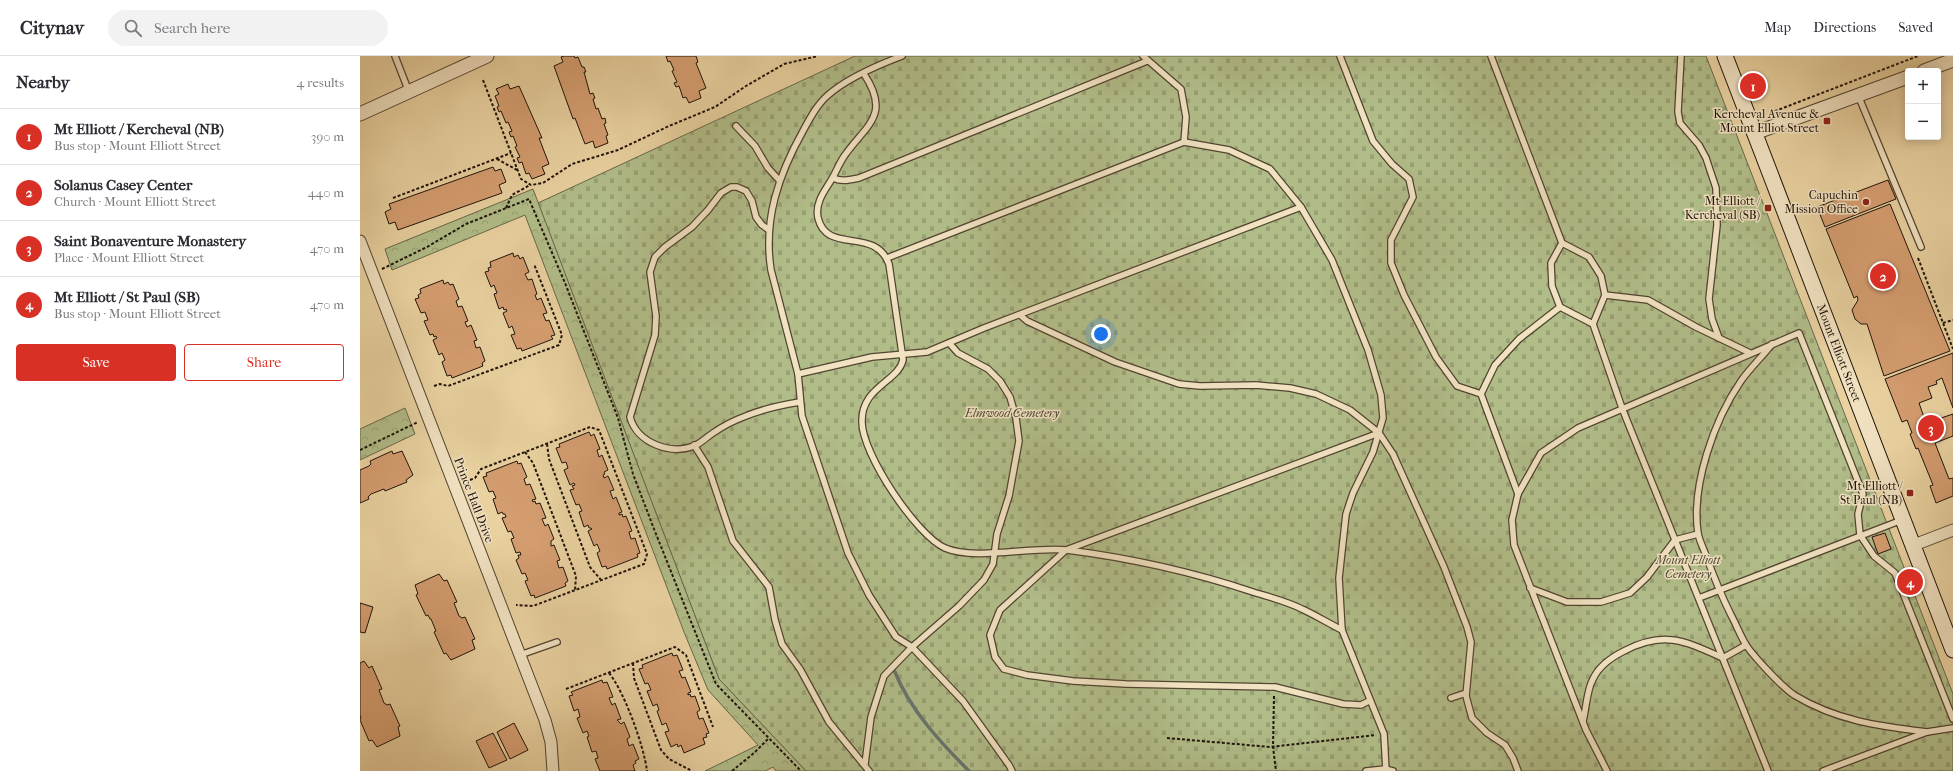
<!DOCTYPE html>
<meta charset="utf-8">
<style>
:root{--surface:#fff;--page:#f2f2f3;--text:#2b2b33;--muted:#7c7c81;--line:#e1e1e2;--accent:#d93025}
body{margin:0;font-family:"IM FELL French Canon",serif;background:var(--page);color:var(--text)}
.controls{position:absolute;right:12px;top:12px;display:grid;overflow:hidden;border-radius:4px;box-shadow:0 2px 10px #0003}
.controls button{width:36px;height:36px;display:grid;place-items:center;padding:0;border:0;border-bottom:1px solid var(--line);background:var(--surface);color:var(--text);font:20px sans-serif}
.you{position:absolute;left:741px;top:278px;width:14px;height:14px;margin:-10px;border:3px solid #fff;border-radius:50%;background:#1a73e8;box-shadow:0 0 0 6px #1a73e833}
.badge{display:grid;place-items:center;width:26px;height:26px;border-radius:50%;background:var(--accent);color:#fff;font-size:13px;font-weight:700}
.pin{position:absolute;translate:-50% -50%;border:2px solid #fff;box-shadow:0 1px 4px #0006}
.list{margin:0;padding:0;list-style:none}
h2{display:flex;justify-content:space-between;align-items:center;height:52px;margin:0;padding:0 16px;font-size:17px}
h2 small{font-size:13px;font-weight:400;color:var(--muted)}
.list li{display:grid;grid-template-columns:26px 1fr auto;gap:12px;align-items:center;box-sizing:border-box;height:56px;padding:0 16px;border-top:1px solid var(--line)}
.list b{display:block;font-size:15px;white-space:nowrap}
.list p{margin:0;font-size:13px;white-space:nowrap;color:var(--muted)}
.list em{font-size:13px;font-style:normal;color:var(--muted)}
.actions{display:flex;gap:8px;padding:12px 16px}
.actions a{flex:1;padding:9px 0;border:1px solid var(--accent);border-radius:4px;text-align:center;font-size:14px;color:var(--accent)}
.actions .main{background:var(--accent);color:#fff}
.icon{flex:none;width:22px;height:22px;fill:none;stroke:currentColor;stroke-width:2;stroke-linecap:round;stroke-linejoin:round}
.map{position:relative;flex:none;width:1593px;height:715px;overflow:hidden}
header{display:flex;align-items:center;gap:24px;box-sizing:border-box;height:56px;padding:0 20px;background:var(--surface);border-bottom:1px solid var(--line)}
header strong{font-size:19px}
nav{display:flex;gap:22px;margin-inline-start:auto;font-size:14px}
.search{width:280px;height:36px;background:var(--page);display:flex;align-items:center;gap:10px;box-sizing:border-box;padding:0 14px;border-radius:22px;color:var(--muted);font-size:15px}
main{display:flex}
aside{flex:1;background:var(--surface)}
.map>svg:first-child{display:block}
.cemetery{fill:url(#cemetery-stones);stroke:#68684a}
.park{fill:url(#park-crowns);stroke:#68684a}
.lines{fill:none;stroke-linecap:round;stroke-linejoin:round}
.stream{stroke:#69756d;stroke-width:3.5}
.building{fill:#d59e71;stroke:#20140b}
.service-casing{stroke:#524430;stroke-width:8}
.minor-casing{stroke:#524430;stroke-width:13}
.tertiary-casing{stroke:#524430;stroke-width:15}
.secondary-casing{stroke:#20140b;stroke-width:17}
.path{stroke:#20140b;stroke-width:2;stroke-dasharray:3 2;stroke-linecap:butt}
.service{stroke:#f1e2c2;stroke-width:5.5}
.minor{stroke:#f1e2c2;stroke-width:11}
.tertiary{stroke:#f1e2c2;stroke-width:13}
.secondary{stroke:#f1e2c2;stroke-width:15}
.poi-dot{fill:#8f2418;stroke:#f1e2c2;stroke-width:1.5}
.labels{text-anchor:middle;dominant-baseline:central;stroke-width:3;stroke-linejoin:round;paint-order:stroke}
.poi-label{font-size:12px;fill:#20140b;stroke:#f1e2c2;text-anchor:end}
.street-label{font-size:12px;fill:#20140b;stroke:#f1e2c2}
.park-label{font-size:12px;font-style:italic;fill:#4c4731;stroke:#f1e2c2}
</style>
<header>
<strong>Citynav</strong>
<div class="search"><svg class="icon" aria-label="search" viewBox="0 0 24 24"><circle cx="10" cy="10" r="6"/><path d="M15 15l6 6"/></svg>Search here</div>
<nav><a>Map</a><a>Directions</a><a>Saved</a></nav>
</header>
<main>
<aside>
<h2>Nearby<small>4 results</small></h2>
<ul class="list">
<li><span class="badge">1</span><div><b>Mt Elliott / Kercheval (NB)</b><p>Bus stop · Mount Elliott Street</p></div><em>390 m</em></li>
<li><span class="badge">2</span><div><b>Solanus Casey Center</b><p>Church · Mount Elliott Street</p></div><em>440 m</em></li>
<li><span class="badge">3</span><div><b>Saint Bonaventure Monastery</b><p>Place · Mount Elliott Street</p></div><em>470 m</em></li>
<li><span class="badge">4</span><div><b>Mt Elliott / St Paul (SB)</b><p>Bus stop · Mount Elliott Street</p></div><em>470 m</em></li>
</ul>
<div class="actions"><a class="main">Save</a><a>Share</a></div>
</aside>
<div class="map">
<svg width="1593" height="715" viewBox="0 0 1593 715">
<defs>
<pattern id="cemetery-stones" width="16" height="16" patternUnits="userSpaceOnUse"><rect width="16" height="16" fill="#b1bd89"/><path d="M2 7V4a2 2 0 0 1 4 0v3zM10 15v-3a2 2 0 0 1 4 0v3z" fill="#98a275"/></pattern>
<pattern id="park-crowns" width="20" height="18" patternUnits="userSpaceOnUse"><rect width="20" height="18" fill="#b1bd89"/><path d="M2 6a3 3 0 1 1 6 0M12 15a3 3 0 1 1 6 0" fill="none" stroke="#98a275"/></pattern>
</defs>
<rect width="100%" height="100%" fill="#ead2a1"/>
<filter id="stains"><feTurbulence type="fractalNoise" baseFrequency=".005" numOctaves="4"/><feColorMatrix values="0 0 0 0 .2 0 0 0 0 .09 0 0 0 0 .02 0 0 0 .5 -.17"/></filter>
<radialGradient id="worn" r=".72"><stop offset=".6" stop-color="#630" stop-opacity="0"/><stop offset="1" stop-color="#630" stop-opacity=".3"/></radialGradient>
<polygon class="cemetery" points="495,0 1346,0 1593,638 1593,715 446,715 359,623 178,147"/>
<g class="park">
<polygon points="173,133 359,623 446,715 416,715 413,711 405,715 345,715 398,689 348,634 324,576 165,159 32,214 25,193"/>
<polygon points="45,352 55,378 0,404 0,373"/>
</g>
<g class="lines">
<path class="stream" d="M535,616C550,654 581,687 609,715"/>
</g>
<g class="building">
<polygon points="204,0 214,0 215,2 218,1 222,11 224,11 226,16 224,16 230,38 233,37 235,42 233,43 236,53 238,52 242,63 245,62 246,67 244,68 248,79 246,80 248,87 235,92 233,85 225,88 215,62 213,63 194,10 203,6 201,1"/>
<polygon points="306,0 336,0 338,6 336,7 346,32 339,35 341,42 329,47 326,41 323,42 319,30 316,31 314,27 317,26 312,15 314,14 310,5 308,6"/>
<polygon points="148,28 150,33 159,30 182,82 179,82 189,108 182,111 185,118 172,123 169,117 166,118 162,106 159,107 157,102 160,101 155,91 157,90 153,80 151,81 149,76 152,75 148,66 146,67 141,55 139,56 137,51 139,50 135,40 139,38 136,33"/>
<polygon points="133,111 135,115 141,113 146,126 139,129 142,137 38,174 35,166 29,168 25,156 31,153 29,148"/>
<polygon points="1528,124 1536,143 1465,171 1457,151"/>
<polygon points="1530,148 1590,295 1524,320 1507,268 1501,268 1495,263 1492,254 1498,244 1497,240 1494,242 1466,173"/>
<polygon points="153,197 154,201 158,199 160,203 163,201 169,216 165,218 168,224 172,223 177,238 175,239 177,244 181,242 187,257 183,258 186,265 189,264 195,279 191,280 193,283 162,295 161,292 157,293 151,279 155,278 152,270 149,272 143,257 147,255 146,253 144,254 143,251 139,253 134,238 137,237 134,229 131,231 125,216 129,215 128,212 131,211 130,206"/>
<polygon points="83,224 84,228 88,226 90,229 93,228 99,243 96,245 98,251 102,250 108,265 105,266 107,271 111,269 117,284 114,285 116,292 120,291 125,305 122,307 123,310 92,322 91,319 87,320 82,306 85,304 82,297 79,299 73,284 77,282 76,280 74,281 73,278 70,279 64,265 68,264 65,256 61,257 55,243 59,242 58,239 61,237 60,233"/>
<polygon points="1593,297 1593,352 1582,322 1576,325 1577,328 1568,331 1572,342 1559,347 1566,367 1593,358 1593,380 1575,387 1589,423 1593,422 1593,440 1576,447 1570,430 1573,429 1558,392 1556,393 1550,378 1552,377 1547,364 1542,366 1525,323"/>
<polygon points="229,376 231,380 234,378 240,393 237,394 239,401 242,399 248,414 244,416 245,418 243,419 244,422 248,420 254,434 250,435 253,443 256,441 262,456 259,457 259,459 262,458 263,461 266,460 272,475 269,476 271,483 275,482 280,497 277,498 278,501 247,513 246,510 242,511 237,497 240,495 237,488 234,490 228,475 232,473 231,472 229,472 228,469 224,471 219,456 222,455 219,448 216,449 210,434 214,433 212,430 215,429 214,427 210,429 204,414 208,412 206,406 202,407 196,392 200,391 199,388"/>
<polygon points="32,395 33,398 42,395 53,419 46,424 47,426 25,435 24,433 11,438 8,441 9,443 0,447 0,414 9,410 11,408 10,405"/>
<polygon points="157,405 158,408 161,407 167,421 164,423 166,429 170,428 176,443 172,444 173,446 175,445 176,448 180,447 186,462 182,463 185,470 188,468 194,483 191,485 191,490 194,489 200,504 197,505 199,512 203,511 208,525 205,527 206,530 175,542 174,539 171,540 165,525 168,524 165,517 162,518 156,504 159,502 158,499 161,499 160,496 156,497 151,483 154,482 151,475 148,476 142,462 146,461 145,458 143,458 142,456 138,458 133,443 136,442 133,435 129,436 123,421 127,420 126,417"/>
<polygon points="1525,477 1531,493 1518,498 1512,481"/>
<polygon points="79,518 84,525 87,524 97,546 94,547 99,560 102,562 105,561 115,583 112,584 115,593 91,604 86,597 84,598 74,576 76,575 71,563 70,563 68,559 66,560 56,539 58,538 55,529"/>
<polygon points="0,547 13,551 5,577 0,576"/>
<polygon points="312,597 313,600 317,599 323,614 319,615 322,622 325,621 331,636 328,637 328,639 330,638 331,641 335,640 340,654 337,656 339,663 343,662 349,677 346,678 347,681 343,682 345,688 324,697 321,689 318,691 317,688 311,691 305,676 309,675 306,667 302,669 297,655 299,654 297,648 293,650 287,635 291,634 288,627 285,628 279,613 283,612 282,609"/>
<polygon points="4,605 9,612 12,610 22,633 19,634 24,647 27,649 30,648 40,670 38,671 40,680 17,691 12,684 9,685 0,664 1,662 0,659 0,607"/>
<polygon points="242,624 243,627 247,626 253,641 249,642 252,649 255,647 261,663 257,664 261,668 264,666 270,681 267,683 269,690 273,688 279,703 275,705 276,707 273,709 275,715 240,715 235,703 238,702 236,695 232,696 227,681 229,680 227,675 223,677 217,662 220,661 218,653 214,655 209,640 213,639 211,636"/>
<polygon points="154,667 168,694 150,703 137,676"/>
<polygon points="133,677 147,704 129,712 116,685"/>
</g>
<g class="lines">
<defs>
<g id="service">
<polyline points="35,0 49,36"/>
<path d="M542,0C518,9 487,22 467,40C457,49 450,62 443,75C419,118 403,163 411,214L438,318L442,360L488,497L509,539L536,581L552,591L603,645L649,709L652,715"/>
<polyline points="783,0 821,33 826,61 824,86"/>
<polyline points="980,0 1013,85 1032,108 1049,123 1053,141 1031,184 1031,207 1044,239 1076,301 1097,330 1121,338 1158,438"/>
<polyline points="1131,0 1202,187 1191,207 1192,230 1200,251 1233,268 1262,352 1408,715"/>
<polyline points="1321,0 1318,56 1320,67 1339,89 1346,102 1356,132 1357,169 1349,243 1352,263 1359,282"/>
<path d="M504,18C531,59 507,68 485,99C479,107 476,117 470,126C463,137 455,148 458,162C467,199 515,170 529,208L543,304C538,326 501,331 502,366C502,398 557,480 585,492C615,505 673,490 707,494C770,502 833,516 893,536C909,541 926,545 942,553C955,559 968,567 982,574L1024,678L1026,715"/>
<polyline points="1498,39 1561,191"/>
<polyline points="376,70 395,90 408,112 419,124"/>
<path d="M473,122C482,126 489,124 499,122L787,5"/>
<path d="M409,174L402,169L396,161L392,145L386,135L377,131H371L361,137L348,154L332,171L305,191L295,201L290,216L296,260L295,279L270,361C277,387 311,400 336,389C342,386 347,381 353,377C363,370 375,364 386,360C403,353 421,349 440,346"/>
<polyline points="1202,187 1229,201 1241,220 1245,239 1233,268"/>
<polyline points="527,202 824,86 869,94 910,113 941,151 972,204 1008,294 1021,339 1023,362 1013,396 993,437 986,458 979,522 982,574"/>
<polyline points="1245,239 1288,244 1336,271 1390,297"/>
<polyline points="660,259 667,265 755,306 819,328 840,330 896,329 930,332 956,338 990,354 1019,377 1033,398 1084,511 1107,571 1111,586 1106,640 1112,662 1127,677 1145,689 1153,702 1158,715"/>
<path d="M1412,288C1402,301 1390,312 1381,325C1354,364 1331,430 1338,477C1339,484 1343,491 1345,497C1353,519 1361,539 1371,559C1376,568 1380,579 1386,589C1395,602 1421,630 1434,639C1477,665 1519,670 1567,676"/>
<polyline points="438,318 512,301 567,296 624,272 941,151"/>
<polyline points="1121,338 1135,309 1159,283 1200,251"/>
<polyline points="334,389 348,411 373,485 409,531 415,564 422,588 440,613 469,666 509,715"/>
<polyline points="1170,532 1207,546 1241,546 1270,537 1287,521 1315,484 1338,478"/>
<polyline points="1339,542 1542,464"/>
<polyline points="160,599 197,586"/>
<polyline points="1091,642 1106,637"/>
<polyline points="1009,645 1001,649 983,648 915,631 766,628 713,625 667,619 644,613 635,601 630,579 640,554 706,494 1019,377"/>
<path d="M1223,665C1226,653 1227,633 1233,623C1239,610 1252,601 1264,595C1304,574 1325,585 1363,602L1386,589"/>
<polyline points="505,708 511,661 524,620 552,591 599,550 624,524 633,508 637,478 649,440 659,385 656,362 650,341 640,325 628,313 598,297 590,288"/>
<polyline points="1006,715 1025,713 1033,715"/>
<polyline points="1247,715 1226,674 1154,489 1152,464 1158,438 1181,397 1218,372 1439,277 1503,438 1498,458 1500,479 1514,500 1535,517 1593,663"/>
<polyline points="1463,715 1567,676 1593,672"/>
</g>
<g id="minor">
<polyline points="0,185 185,664 191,686 193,715"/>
<polyline points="1554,489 1593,474"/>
</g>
<g id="tertiary">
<polyline points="1564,15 1593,4"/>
<polyline points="0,58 127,0"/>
<polyline points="1395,77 1548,21"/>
</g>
<g id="secondary">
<path id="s1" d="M1365,0L1593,594"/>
</g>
</defs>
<use href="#service" class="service-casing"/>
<use href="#minor" class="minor-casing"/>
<use href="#tertiary" class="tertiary-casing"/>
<use href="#secondary" class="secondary-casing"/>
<g class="path">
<polyline points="123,24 161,123 171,129 183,127 212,108 258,94 309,70 355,51 386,30 424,8 458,0"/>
<polyline points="1410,57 1558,0"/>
<polyline points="137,103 157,114"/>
<polyline points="33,142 151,97"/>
<polyline points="146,152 152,139 170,129"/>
<polyline points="1558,202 1593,293"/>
<polyline points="22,213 67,191 106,168 169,143 205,227 258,362 273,418 294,473 356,628 441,715"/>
<polyline points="1583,267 1593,264"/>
<polyline points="74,330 80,328 88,330 199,289 202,279 174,208"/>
<polyline points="187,388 189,403 230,511 241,524"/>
<polyline points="0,394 58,366"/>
<polyline points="165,396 173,407 216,520 215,534"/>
<polyline points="110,424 115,422 121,413 230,371 239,374 287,498 284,508 173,550 156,549"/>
<polyline points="273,607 274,622 301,694 309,703 332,715"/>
<path d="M249,617C264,635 284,690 287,715"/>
<polyline points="206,633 315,591 326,599 353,671"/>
<polyline points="914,640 913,691 916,715"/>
<polyline points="807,682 910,691 1016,679"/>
<polyline points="372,715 394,697 409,682"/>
</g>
<use href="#service" class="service"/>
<use href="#minor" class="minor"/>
<use href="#tertiary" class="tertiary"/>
<use href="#secondary" class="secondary"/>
</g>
<g class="poi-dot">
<rect x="1463" y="61" width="8" height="8" rx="2"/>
<circle cx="1506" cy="146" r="4"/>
<rect x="1404" y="148" width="8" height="8" rx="2"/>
<rect x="1546" y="433" width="8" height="8" rx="2"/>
</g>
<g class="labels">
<g class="poi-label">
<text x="1459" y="58">Kercheval Avenue &amp;<tspan x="1459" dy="14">Mount Elliot Street</tspan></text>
<text x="1498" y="139">Capuchin<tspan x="1498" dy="14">Mission Office</tspan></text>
<text x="1400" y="145">Mt Elliott /<tspan x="1400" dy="14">Kercheval (SB)</tspan></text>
<text x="1542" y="430">Mt Elliott /<tspan x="1542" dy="14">St Paul (NB)</tspan></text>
</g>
<g class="street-label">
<text stroke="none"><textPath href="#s1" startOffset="318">Mount Elliott Street</textPath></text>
<text transform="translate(114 444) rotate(69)">Prince Hall Drive</text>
</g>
<g class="park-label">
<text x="652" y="357">Elmwood Cemetery</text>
<text x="1328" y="504">Mount Elliott<tspan x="1328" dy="14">Cemetery</tspan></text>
</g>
</g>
<rect width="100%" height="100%" filter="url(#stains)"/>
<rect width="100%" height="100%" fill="url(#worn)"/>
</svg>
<div class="controls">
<button>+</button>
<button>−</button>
</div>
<div class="you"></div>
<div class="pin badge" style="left:1393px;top:30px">1</div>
<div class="pin badge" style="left:1523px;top:220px">2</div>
<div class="pin badge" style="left:1571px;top:372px">3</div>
<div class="pin badge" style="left:1550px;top:526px">4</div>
</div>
</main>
